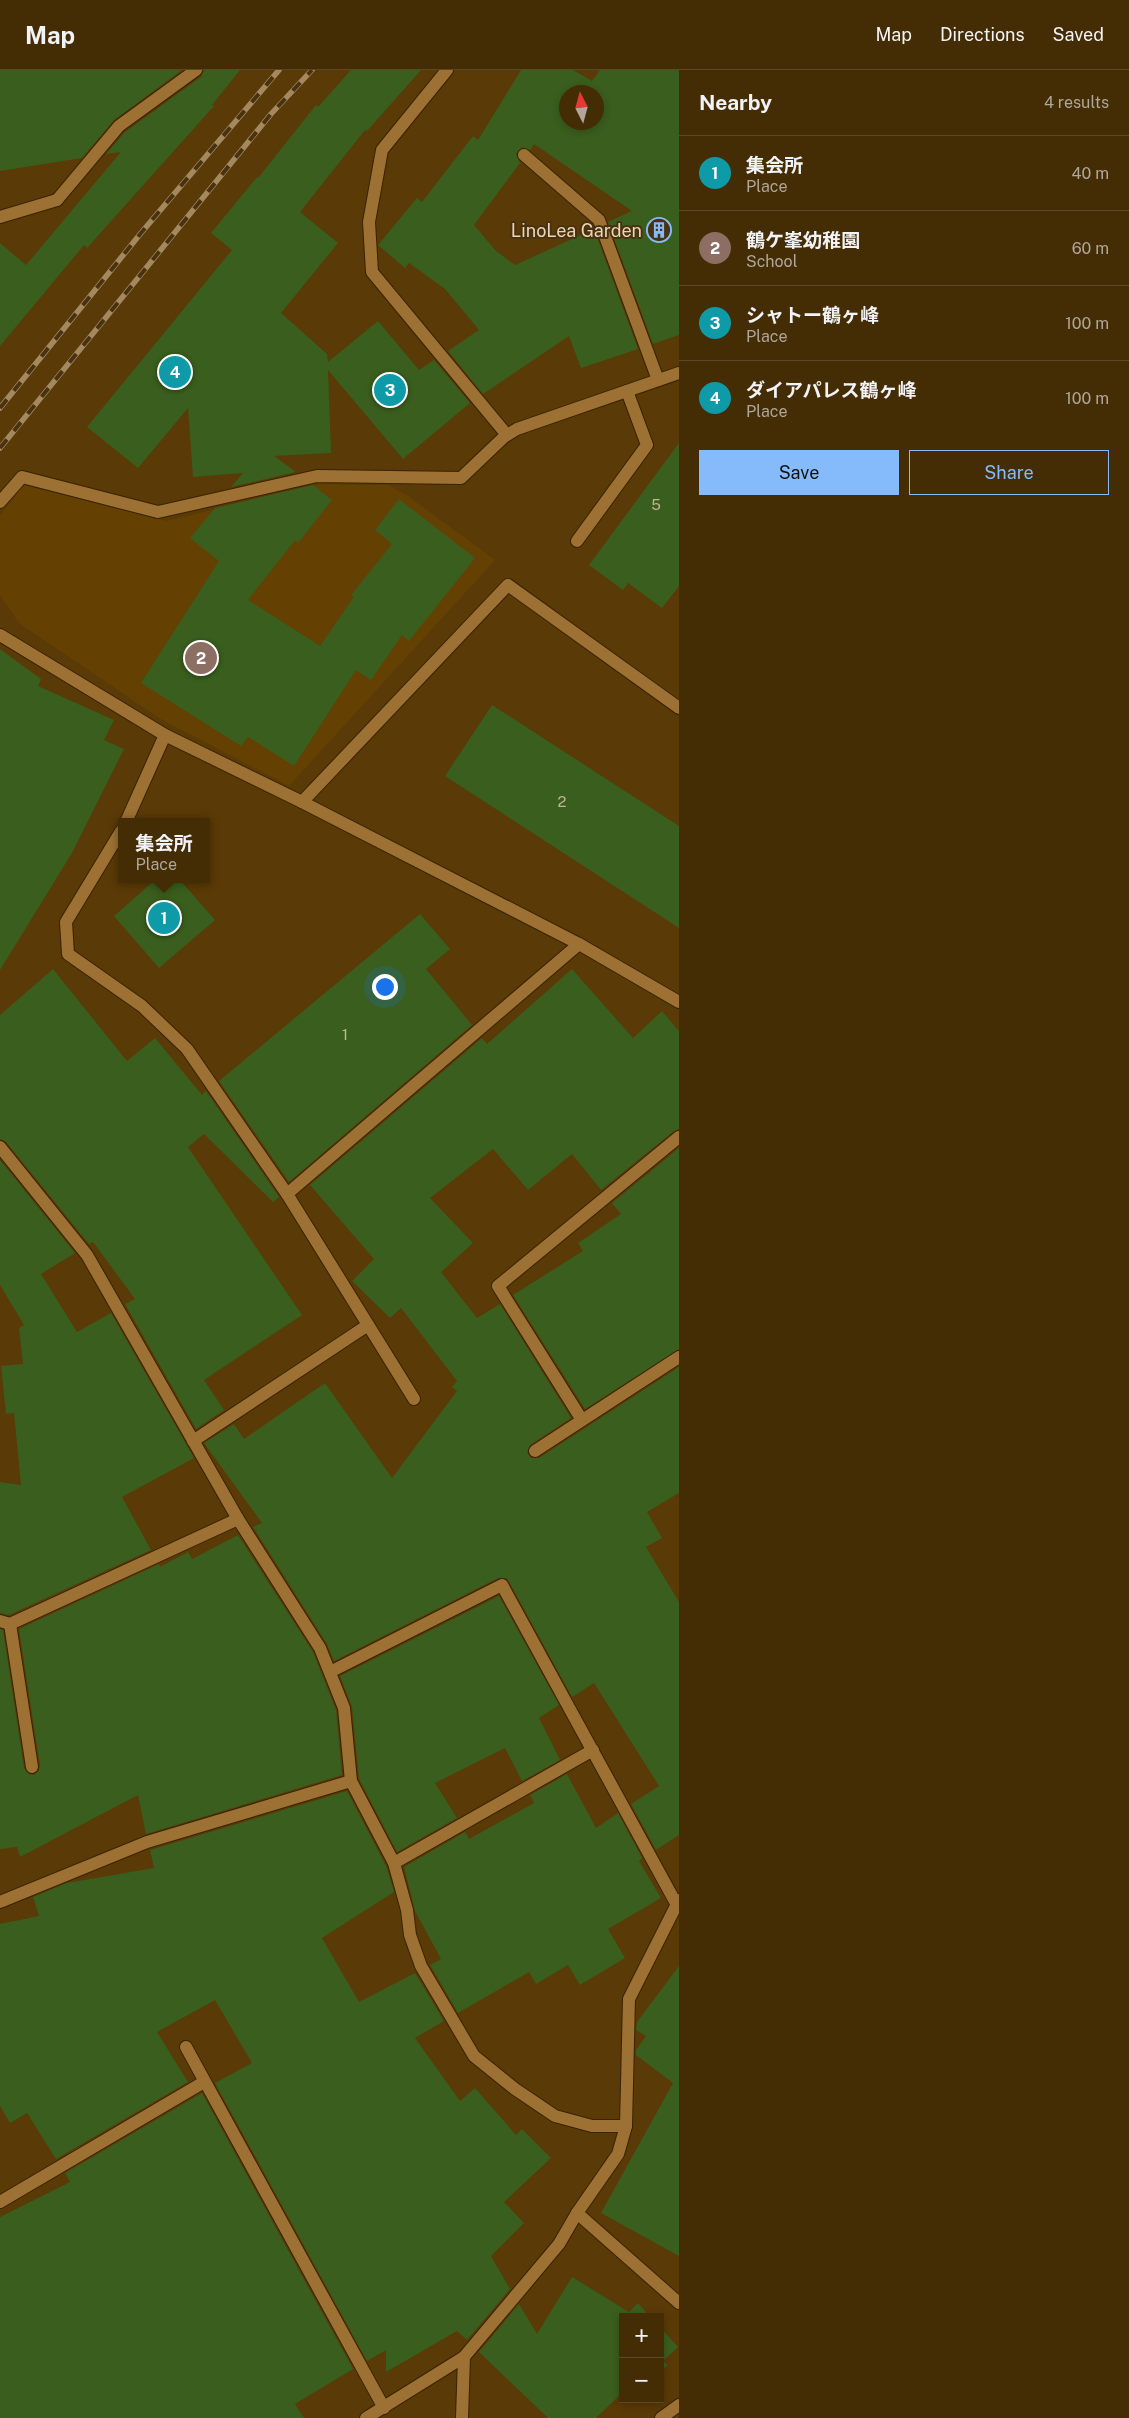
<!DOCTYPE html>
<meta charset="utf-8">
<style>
:root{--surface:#442c04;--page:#4e3813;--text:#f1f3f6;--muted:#afa79a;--line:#5c4826;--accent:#86bbfb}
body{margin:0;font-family:"Public Sans","Noto Sans JP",sans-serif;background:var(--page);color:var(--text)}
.controls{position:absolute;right:15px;bottom:15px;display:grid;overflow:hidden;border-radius:0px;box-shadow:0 2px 8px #0003}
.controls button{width:45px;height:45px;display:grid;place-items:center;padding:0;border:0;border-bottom:1px solid var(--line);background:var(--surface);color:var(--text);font:25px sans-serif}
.compass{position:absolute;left:559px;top:15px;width:45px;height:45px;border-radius:50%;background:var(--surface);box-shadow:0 2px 8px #0003;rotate:354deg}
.you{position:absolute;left:384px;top:916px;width:18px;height:18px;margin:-12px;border:4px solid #fff;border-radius:50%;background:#1a73e8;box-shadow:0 0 0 8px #1a73e833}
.badge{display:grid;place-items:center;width:32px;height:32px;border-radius:50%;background:var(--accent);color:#fff;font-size:16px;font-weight:700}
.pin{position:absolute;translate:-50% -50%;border:2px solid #fff;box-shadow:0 1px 5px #0006}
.popup{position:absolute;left:118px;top:748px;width:92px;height:65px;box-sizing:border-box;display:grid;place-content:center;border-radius:0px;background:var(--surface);filter:drop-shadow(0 1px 4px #0005);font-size:16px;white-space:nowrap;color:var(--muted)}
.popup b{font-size:19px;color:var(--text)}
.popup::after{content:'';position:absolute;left:50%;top:100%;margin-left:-10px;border:10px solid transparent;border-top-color:var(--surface)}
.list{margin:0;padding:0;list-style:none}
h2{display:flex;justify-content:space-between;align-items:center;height:65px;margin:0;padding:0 20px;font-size:21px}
h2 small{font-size:16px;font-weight:400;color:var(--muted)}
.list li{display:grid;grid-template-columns:32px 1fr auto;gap:15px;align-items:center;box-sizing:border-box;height:75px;padding:0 20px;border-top:1px solid var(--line)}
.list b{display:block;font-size:19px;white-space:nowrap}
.list p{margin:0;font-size:16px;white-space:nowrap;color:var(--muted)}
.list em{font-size:16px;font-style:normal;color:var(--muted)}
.actions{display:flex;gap:10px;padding:15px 20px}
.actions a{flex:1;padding:11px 0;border:1px solid var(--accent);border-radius:0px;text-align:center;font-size:18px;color:var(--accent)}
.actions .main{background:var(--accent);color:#111}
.map{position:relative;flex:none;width:679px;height:2348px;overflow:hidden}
header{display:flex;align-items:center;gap:30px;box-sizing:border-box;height:70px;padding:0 25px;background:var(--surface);border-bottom:1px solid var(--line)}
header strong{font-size:24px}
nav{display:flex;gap:28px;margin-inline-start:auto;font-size:18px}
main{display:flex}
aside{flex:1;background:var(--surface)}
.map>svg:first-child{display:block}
.built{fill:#644103}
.building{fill:#3a5e1d;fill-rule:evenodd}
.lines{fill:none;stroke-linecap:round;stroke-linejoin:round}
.lane-casing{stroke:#392301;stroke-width:14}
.street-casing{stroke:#392301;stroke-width:14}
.lane{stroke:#9c7133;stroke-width:12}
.street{stroke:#9c7133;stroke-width:12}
.rail-casing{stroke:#a48960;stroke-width:5.5}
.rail{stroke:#493211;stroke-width:4;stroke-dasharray:11;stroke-linecap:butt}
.labels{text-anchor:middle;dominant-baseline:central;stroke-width:4;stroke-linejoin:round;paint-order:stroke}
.number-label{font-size:15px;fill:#c0b790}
.poi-label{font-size:18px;fill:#ecd5b7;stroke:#493211;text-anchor:end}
</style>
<header>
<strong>Map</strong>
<nav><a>Map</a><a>Directions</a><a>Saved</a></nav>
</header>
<main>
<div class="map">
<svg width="679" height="2348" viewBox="0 0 679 2348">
<rect width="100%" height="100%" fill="#5a3a06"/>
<polygon class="built" points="318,414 388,415 408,426 495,490 289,716 159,648 19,553 0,525 0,446 23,415 167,451"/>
<g class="building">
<polygon points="0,0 182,0 114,50 82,88 0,101"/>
<polygon points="204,0 240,0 212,35 214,36 87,178 84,175 0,276 0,173 26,195 121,82 106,84 125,62 201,7"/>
<polygon points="351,0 421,0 367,61 365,60 300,142 338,173 281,243 327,284 328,292 378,251 419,300 434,290 470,333 403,389 328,300 331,383 274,386 296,402 231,417 243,403 193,407 188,338 138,398 87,357 232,180 211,163 257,107 258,108 316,35 318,37"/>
<path d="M521,0H573L592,11L600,0H679V265L653,274L608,152L632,141L534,74L530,80L522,77L516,84L520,93L474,155L496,181L515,195L594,159L638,279L581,298L569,266L483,324L448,281L479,260L445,219L409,193L405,198L378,175L417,128L422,132L473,66L478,70ZM566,22H596V52H566Z"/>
<polygon points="679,373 679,516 662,538 628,513 623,520 589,495"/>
<polygon points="313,415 332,430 298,473 295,470 248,530 320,576 354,527 351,525 392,474 375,460 399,429 475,488 409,571 402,565 371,610 356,600 294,696 248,667 241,676 141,613 219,491 190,468 215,438"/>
<polygon points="0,579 41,609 38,616 114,650 104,670 124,679 72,783 0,900"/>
<polygon points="492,635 679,756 679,858 445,706"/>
<polygon points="156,809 179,809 215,850 159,898 114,846"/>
<polygon points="420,844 450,879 426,899 472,955 289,1112 219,1011"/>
<polygon points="53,899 127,991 155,968 202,1025 206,1021 279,1127 273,1132 204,1064 188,1077 302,1245 204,1310 224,1340 196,1359 125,1234 135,1229 93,1172 89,1174 6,1072 0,1069 0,945"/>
<polygon points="572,899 633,968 662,941 679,961 679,1059 674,1061 601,1120 572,1084 528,1120 493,1079 430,1128 473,1173 441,1202 477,1248 500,1234 571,1348 530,1375 527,1382 531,1388 539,1388 679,1297 679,1423 647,1442 662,1468 646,1477 679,1532 679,1765 656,1780 631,1734 659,1716 594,1613 572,1627 507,1508 498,1508 334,1591 327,1574 253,1457 262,1453 204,1373 234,1354 244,1369 325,1313 392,1408 457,1321 452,1317 457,1311 401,1238 390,1248 352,1211 374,1189 310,1115 482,968 487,974"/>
<polygon points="679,1078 679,1279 585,1339 513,1225 583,1181 578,1173 621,1144 612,1133"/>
<polygon points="0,1090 75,1183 41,1204 77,1262 111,1243 194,1388 122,1427 151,1480 9,1545 0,1543 0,1412 21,1415 14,1343 6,1344 1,1296 23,1294 19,1258 24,1255 0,1215"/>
<polygon points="238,1465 313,1582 336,1640 342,1705 146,1764 138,1725 20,1787 17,1777 0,1779 0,1559 3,1560 24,1698 29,1704 34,1705 39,1700 40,1696 19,1559 159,1494 160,1497 188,1482 192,1489"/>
<polygon points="499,1526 559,1635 539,1648 560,1690 522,1711 505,1678 435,1713 457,1748 397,1782 359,1709 352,1637 340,1606"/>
<polygon points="567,1704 596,1758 618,1743 642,1788 639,1791 661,1828 608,1859 625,1888 580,1915 568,1895 536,1914 529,1902 458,1943 430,1895 441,1889 415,1841 404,1797 465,1762 469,1769 534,1733 530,1725"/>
<polygon points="347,1721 386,1796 394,1822 322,1868 359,1932 415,1903 444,1951 415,1968 460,2031 475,2018 516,2065 522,2059 551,2088 504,2132 524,2153 491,2186 510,2219 467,2270 457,2261 386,2302 386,2280 367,2291 215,2013 252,1993 215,1930 157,1962 188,2012 56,2089 27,2043 10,2053 0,2036 0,1854 39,1846 33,1827 67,1813 154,1798 150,1780"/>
<polygon points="679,1896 679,2186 601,2143 673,2013 636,1985 636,1980 646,1966 636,1960 637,1952"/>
<polygon points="202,2023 353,2299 295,2334 304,2348 0,2348 0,2147 70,2112 65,2103"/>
<polygon points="572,2207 629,2242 638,2233 650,2247 623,2247 623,2322 596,2348 548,2348 479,2282 519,2234 537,2264"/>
<polygon points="660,2257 678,2277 663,2291 668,2295 660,2302"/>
</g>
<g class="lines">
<defs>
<g id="lane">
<polyline points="447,0 382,80 369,152 372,202 507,365"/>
<polyline points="524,85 599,150 658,310"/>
<polyline points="57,130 119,56 196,0"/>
<polyline points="577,471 647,375 627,321"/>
<polyline points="287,1124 414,1329"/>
<polyline points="582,1350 498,1216 679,1067"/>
<polyline points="193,1371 368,1255"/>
<polyline points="535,1381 679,1287"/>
<polyline points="0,1551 10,1554 238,1449"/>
<polyline points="10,1554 32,1697"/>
<polyline points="330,1602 502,1515 677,1835"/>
<polyline points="394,1793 593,1680"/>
</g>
<g id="street">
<polyline points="0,147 57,130"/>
<polyline points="0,432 22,407 158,442 317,406 461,408 504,367 517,359 679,303"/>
<polyline points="0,565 165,665 302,732 579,874 679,932"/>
<polyline points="302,732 508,515 679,638"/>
<polyline points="126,752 165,665"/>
<polyline points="121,761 66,852 68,884 142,936 187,979 287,1124 579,874"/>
<polyline points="0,1077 87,1185 238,1449 320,1578 344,1638 351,1711 394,1793 407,1840 410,1865 421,1896 474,1986 515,2019 555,2046 592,2056 626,2056"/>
<polyline points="0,1832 147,1772 351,1711"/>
<polyline points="186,1977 384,2338"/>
<polyline points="0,2132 204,2012"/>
<polyline points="577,2143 679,2233"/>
<polyline points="366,2348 464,2287 559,2174 577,2143 618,2084 626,2056 629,1929 679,1830"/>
<polyline points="462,2348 464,2287"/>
<polyline points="661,2348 679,2335"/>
</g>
</defs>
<use href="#lane" class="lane-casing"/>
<use href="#street" class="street-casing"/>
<use href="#lane" class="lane"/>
<use href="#street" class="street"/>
<defs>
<g id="rail">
<polyline points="0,338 141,163 279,0"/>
<polyline points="0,378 271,44 312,0"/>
</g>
</defs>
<use href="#rail" class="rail-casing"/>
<use href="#rail" class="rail"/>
</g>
<defs>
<symbol id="building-ring" viewBox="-11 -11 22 22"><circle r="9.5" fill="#493211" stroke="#86bbfb" stroke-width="1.5"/><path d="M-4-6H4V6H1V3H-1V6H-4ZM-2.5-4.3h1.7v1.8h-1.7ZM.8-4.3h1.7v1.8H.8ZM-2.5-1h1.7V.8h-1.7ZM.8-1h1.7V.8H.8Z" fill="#86bbfb"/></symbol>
</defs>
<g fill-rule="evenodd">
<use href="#building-ring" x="645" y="146" width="28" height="28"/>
</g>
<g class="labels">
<g class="number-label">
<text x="656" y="434">5</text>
<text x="562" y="731">2</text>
<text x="345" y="964">1</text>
</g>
<g class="poi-label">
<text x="642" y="160">LinoLea Garden</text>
</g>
</g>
</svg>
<div class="controls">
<button>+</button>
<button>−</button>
</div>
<svg class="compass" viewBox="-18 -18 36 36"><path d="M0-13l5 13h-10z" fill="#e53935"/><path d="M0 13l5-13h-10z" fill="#afa79a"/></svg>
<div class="you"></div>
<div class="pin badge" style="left:164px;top:848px;background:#0f9aa8">1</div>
<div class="popup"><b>集会所</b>Place</div>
<div class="pin badge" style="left:201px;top:588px;background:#8d6e63">2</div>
<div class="pin badge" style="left:390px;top:320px;background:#0f9aa8">3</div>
<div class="pin badge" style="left:175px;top:302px;background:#0f9aa8">4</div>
</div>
<aside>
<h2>Nearby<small>4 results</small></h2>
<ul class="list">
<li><span class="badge" style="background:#0f9aa8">1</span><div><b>集会所</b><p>Place</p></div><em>40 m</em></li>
<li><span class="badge" style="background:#8d6e63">2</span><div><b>鶴ケ峯幼稚園</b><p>School</p></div><em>60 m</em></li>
<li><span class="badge" style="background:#0f9aa8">3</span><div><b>シャトー鶴ヶ峰</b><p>Place</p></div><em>100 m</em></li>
<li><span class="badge" style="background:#0f9aa8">4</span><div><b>ダイアパレス鶴ヶ峰</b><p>Place</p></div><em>100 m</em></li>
</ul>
<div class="actions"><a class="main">Save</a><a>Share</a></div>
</aside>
</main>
